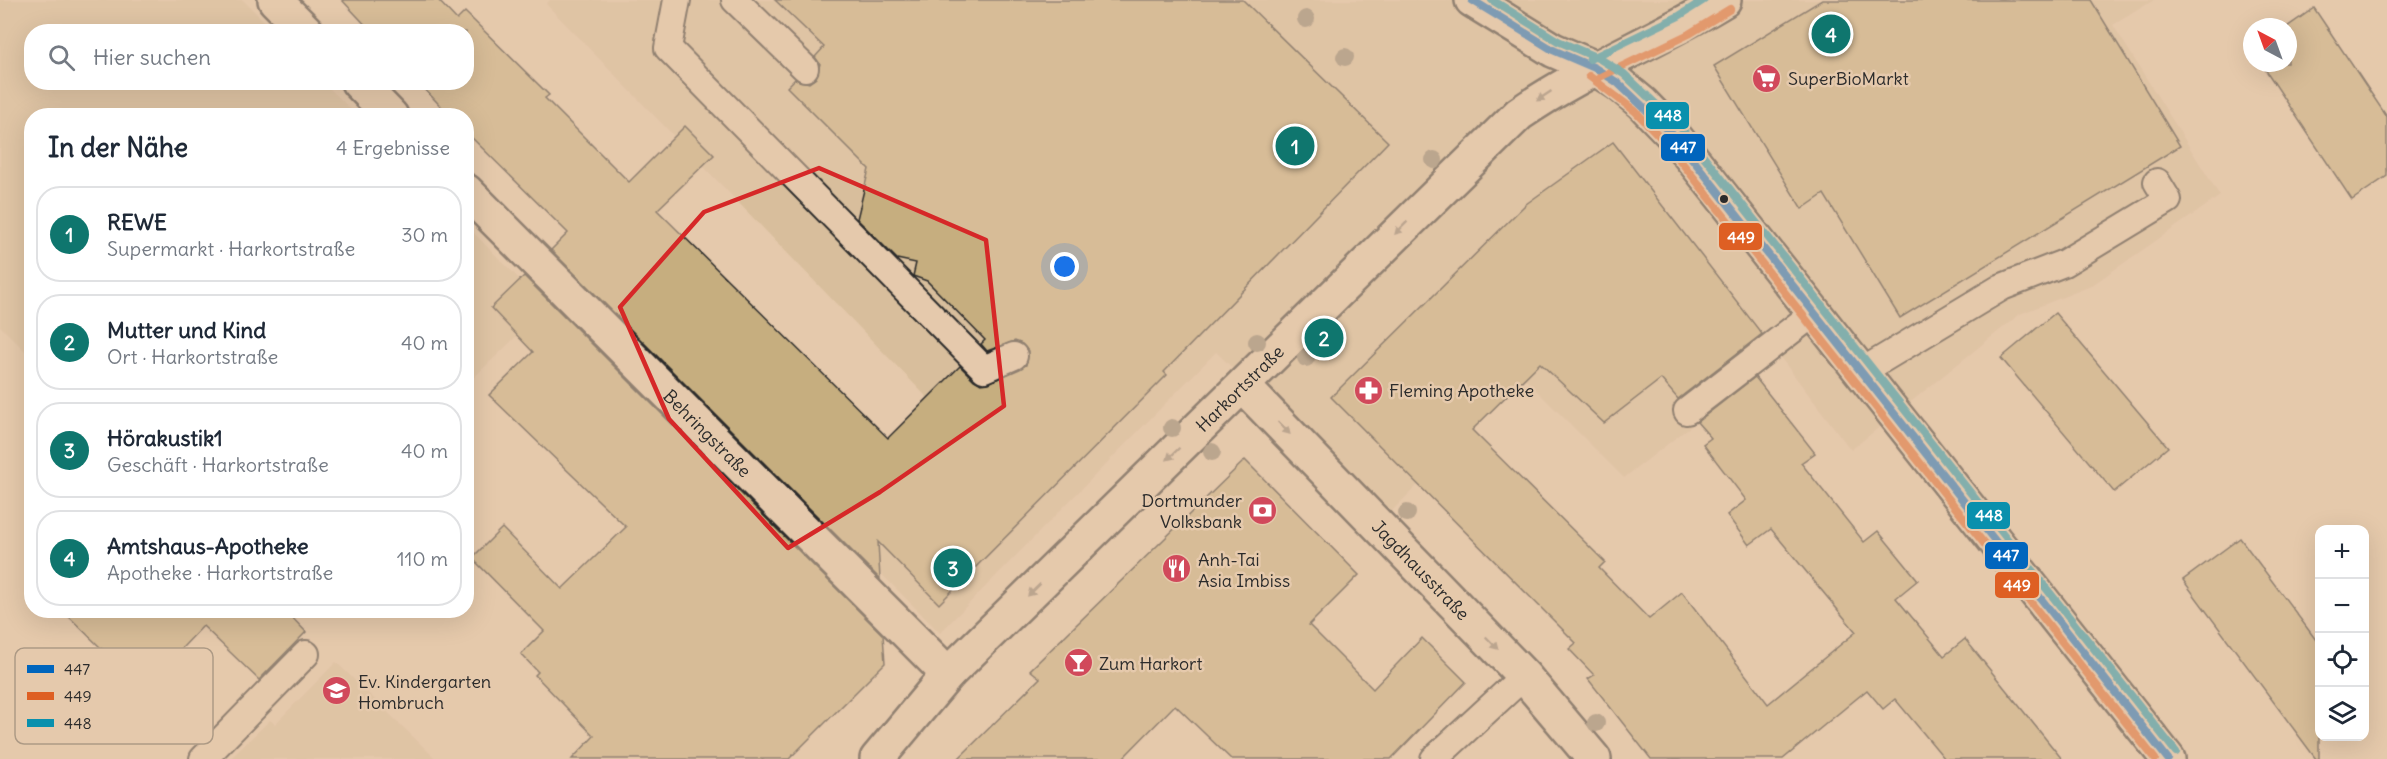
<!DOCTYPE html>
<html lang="de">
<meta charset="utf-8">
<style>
:root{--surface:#fff;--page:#f2f2f3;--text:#1f2937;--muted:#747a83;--line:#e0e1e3;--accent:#0f766e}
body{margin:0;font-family:Delius,sans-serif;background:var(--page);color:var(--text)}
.controls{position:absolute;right:18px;bottom:18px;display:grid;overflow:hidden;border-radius:12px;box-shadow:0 6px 24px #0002}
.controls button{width:54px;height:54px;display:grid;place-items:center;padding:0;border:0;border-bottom:2px solid var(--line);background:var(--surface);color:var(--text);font:30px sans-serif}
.compass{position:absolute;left:2243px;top:18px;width:54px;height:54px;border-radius:50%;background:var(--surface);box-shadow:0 6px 24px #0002;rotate:319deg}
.you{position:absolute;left:1065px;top:267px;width:21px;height:21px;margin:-15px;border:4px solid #fff;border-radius:50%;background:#1a73e8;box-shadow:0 0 0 9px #1a73e833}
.badge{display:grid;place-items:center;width:39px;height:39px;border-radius:50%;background:var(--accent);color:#fff;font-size:20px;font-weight:700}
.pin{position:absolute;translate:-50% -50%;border:3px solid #fff;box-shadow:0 2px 6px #0006}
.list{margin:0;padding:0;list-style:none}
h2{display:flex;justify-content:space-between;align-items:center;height:78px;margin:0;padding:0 24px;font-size:26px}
h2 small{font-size:20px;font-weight:400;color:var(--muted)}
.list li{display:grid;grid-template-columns:39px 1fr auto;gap:18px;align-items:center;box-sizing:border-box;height:96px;margin:0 12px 12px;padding:0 12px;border:2px solid var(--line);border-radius:24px}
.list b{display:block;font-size:22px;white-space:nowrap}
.list p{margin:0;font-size:20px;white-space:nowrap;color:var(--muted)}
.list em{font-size:20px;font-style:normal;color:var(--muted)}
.icon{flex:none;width:33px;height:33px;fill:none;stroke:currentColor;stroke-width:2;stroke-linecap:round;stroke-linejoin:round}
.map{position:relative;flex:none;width:2387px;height:759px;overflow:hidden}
.search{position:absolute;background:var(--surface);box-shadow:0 6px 24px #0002;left:24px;top:24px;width:450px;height:66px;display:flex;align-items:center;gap:15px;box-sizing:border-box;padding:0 21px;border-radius:24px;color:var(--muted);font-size:22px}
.panel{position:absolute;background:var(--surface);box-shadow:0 6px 24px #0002;left:24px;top:108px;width:450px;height:510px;border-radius:24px}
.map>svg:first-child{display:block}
.built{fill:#d8be9c}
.building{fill:#c6ae7f;stroke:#2b2b2b;stroke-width:1.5}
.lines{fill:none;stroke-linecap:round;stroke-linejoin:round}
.lane-casing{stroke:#2b2b2b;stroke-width:30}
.street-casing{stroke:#2b2b2b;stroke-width:38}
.secondary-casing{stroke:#2b2b2b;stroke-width:38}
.lane{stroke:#e5c9ac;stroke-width:26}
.street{stroke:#e5c9ac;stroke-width:33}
.secondary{stroke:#e5c9ac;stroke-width:33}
.bus-1-casing{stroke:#e5c9ac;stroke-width:12}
.bus-2-casing{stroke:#e5c9ac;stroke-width:12}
.bus-3-casing{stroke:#e5c9ac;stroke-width:12}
.bus-1{stroke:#0065bd;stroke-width:8}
.bus-2{stroke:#de5f23;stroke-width:8}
.bus-3{stroke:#0990ad;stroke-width:8}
.tree{fill:#877c6b}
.oneway{fill:#887a6c}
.marked{fill:none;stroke:#d62828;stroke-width:4.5;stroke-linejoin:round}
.bus-dot{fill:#2b2b2b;stroke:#e5c9ac;stroke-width:2}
.labels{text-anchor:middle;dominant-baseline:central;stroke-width:5;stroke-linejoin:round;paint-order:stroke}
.poi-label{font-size:18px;fill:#2b2b2b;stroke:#e5c9ac;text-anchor:start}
.street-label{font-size:18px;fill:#2b2b2b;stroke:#e5c9ac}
.key{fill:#e5c9ac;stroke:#ad9a85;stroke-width:1.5}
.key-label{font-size:16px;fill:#2b2b2b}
.line-badge{stroke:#e5c9ac;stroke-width:2}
.badge-label{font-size:16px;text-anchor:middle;font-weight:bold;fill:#fff}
</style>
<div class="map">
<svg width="2387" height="759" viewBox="0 0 2387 759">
<rect width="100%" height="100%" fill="#e5c9ac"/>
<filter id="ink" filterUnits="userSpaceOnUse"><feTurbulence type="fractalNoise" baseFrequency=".0167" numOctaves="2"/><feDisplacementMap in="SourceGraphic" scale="12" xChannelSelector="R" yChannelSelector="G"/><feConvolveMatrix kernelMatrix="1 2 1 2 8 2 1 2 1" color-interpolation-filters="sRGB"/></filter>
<g filter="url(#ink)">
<g class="built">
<polygon points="0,0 243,0 274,31 32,32 32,82 324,83 357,115 32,116 31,357 0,326"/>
<polygon points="550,0 2154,0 2113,25 2220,196 2091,286 2020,314 1851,450 1780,357 1624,478 1524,378 1386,517 1216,352 940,633 840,532 950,421 546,4"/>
<polygon points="467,226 547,307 467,384"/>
<polygon points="336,662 436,759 230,759 270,720 275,724"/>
</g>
<g class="building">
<polygon points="342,0 438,0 457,20 465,12 549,95 545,98 629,182 685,126 714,155 657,210 888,438 960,366 974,380 981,384 989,383 1026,365 1028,351 1022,344 1015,341 987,351 981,344 985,340 927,281 913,276 916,263 897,259 857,219 869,169 787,87 795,79 809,83 816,78 820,64 815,57 824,47 775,0 1243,0 1388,142 1164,372 1167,375 939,604 878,542 880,579 551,250 568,233 466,132 466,116 450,116 418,82 466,82 466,32 372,32"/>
<polygon points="1822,0 2091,0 2180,146 1900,318 1824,194 1802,209 1714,66"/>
<polygon points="2314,8 2387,117 2387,176 2352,200 2261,63 2288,63 2287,27"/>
<polygon points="1613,142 1762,334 1678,399 1661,379 1604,423 1540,363 1472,430 1605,562 1599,568 1649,619 1682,592 1768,704 1856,632 1771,529 1749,545 1727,515 1746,500 1703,444 1711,438 1697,422 1755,377 1815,453 1801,463 1864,542 1878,531 1918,580 1896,598 1944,656 1965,639 2062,759 1945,759 1895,699 1883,709 1867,690 1783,759 1651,759 1588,679 1594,675 1569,649 1576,643 1331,397 1526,204"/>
<polygon points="524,276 883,635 885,663 789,759 572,759 594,736 535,675 538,672 521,654 544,631 472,558 502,528 562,589 626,527 489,395 533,352 491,308"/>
<polygon points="2055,313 2168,447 2114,492 2001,358"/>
<polygon points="1245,460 1359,575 1309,625 1373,689 1422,638 1466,682 1391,759 1231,759 1175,705 1122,759 958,759 1040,678 1030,670"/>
<polygon points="2240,538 2319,644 2319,759 2316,759 2183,580"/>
<polygon points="62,610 285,610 306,632 259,680 203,626 143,689"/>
</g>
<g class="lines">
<defs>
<g id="lane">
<polyline points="677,0 668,48 984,369 1014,356"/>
<polyline points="735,0 805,68"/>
<polyline points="1861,372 2002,287 2064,263 2168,200 2157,182"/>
<polyline points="1687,411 1814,313"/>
<polyline points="203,759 306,654"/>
<polyline points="1434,759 1524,676"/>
</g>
<g id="street">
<polyline points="275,0 307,32"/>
<polyline points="358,82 391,116"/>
<path id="s1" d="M466,191L948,674"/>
<path id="s2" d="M1243,386L1524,676L1594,759"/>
<path id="s3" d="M877,759L948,674L1519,114C1584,69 1657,41 1724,0"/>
</g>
<polyline id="secondary" points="1472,0 1553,50 1595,68 1618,83 1642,103 1675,137 2168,759"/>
</defs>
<use href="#lane" class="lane-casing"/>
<use href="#street" class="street-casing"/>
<use href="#secondary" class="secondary-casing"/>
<use href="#lane" class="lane"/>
<use href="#street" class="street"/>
<use href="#secondary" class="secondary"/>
<defs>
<polyline id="bus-1" points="1472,0 1553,50 1595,68 1618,83 1675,137 2168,759"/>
<g id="bus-2">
<polyline points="1589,76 1635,111 1667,144 2155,759"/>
<polyline points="1600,77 1689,34 1730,9"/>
</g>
<g id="bus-3">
<polyline points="1492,0 1558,41 1600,59 1624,74 1683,130 2176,752"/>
<polyline points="1590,59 1679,16 1704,0"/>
</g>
</defs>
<use href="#bus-1" class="bus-1-casing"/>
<use href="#bus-2" class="bus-2-casing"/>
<use href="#bus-3" class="bus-3-casing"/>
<use href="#bus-1" class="bus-1"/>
<use href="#bus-2" class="bus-2"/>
<use href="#bus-3" class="bus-3"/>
</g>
<g class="tree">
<circle cx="1306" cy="19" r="9"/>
<circle cx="1345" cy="57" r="9"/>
<circle cx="1434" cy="160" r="9"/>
<circle cx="1257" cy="342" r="9"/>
<circle cx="1306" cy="358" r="9"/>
<circle cx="1172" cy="428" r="9"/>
<circle cx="1212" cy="452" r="9"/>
<circle cx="1407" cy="513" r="9"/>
<circle cx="1596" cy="723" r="9"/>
</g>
<defs><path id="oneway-solid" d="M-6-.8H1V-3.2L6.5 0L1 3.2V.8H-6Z" transform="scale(1.5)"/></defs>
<g class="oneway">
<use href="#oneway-solid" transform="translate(1544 96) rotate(146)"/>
<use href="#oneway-solid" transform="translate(1401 228) rotate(135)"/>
<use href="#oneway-solid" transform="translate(1284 428) rotate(46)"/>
<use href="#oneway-solid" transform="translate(1173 454) rotate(136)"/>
<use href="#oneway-solid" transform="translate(1034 590) rotate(136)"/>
<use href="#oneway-solid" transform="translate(1492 643) rotate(46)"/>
</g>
</g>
<path d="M0 0H2387V759H0ZM819,168L986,240L1004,406L880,492L788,548L669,419L620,307L704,212Z" fill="#e5c9ac" fill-opacity=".55" fill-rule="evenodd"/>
<path class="marked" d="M819,168L986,240L1004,406L880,492L788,548L669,419L620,307L704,212Z"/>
<defs>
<symbol id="supermarket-disc" viewBox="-11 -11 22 22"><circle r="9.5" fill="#d1495b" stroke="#e5c9ac"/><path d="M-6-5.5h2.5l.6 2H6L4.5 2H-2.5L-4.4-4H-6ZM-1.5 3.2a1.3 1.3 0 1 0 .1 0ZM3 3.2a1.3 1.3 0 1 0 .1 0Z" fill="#fff"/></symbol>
<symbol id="pharmacy-disc" viewBox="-11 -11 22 22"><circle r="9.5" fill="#d1495b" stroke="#e5c9ac"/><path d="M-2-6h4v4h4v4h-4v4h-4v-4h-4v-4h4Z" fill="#fff"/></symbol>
<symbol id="bank-disc" viewBox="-11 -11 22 22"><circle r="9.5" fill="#d1495b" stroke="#e5c9ac"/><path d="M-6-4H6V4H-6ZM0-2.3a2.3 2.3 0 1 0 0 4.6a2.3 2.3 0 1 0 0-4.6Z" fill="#fff"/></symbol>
<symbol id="restaurant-disc" viewBox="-11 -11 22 22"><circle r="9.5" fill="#d1495b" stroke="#e5c9ac"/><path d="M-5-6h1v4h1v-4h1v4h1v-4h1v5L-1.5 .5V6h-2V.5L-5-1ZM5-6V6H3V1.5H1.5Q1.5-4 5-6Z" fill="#fff"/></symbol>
<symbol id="bar-disc" viewBox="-11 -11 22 22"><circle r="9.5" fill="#d1495b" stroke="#e5c9ac"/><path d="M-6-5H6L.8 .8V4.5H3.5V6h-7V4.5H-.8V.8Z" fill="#fff"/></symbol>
<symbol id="school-disc" viewBox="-11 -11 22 22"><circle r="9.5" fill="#d1495b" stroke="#e5c9ac"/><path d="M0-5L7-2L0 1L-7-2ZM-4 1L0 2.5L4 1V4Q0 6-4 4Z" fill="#fff"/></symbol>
</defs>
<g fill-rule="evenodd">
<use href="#supermarket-disc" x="1750" y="62" width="33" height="33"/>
<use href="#pharmacy-disc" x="1352" y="374" width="33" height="33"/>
<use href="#bank-disc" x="1246" y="494" width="33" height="33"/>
<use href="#restaurant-disc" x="1160" y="552" width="33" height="33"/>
<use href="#bar-disc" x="1062" y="646" width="33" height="33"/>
<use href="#school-disc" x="320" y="674" width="33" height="33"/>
</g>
<circle class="bus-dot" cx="1724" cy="199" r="5"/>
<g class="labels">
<g class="poi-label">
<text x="1788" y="78">SuperBioMarkt</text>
<text x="1389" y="390">Fleming Apotheke</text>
<text x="1242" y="500" text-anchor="end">Dortmunder<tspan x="1242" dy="21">Volksbank</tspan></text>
<text x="1198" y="559">Anh-Tai<tspan x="1198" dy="21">Asia Imbiss</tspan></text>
<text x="1099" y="663">Zum Harkort</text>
<text x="358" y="681">Ev. Kindergarten<tspan x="358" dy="21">Hombruch</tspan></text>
</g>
<g class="street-label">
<text stroke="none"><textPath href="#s3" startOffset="519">Harkortstraße</textPath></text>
<text stroke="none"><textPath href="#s1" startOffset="342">Behringstraße</textPath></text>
<text stroke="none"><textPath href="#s2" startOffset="256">Jagdhausstraße</textPath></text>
</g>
</g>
<rect x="15" y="648" width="198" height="96" rx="9" class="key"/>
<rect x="27" y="665" width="27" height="8" fill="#0065bd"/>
<rect x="27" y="692" width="27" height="8" fill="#de5f23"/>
<rect x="27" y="719" width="27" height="8" fill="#0990ad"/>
<g class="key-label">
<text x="64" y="675">447</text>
<text x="64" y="702">449</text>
<text x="64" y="729">448</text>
</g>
<g class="line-badge">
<rect x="1645" y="101" width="45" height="29" rx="6" fill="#0990ad"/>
<rect x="1660" y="133" width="46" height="29" rx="6" fill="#0065bd"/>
<rect x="1718" y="222" width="45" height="29" rx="6" fill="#de5f23"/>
<rect x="1966" y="501" width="45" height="29" rx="6" fill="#0990ad"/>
<rect x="1984" y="541" width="45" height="29" rx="6" fill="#0065bd"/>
<rect x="1994" y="571" width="46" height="28" rx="6" fill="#de5f23"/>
</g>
<g class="badge-label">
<text x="1668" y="121">448</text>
<text x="1683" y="153">447</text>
<text x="1741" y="243">449</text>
<text x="1989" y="521">448</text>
<text x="2006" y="561">447</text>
<text x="2017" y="591">449</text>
</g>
</svg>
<div class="controls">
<button>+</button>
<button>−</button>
<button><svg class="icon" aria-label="locate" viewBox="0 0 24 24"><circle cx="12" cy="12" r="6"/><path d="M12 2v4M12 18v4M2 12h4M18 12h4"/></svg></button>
<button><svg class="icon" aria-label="layers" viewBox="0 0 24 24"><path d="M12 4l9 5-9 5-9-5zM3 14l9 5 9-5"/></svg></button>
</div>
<svg class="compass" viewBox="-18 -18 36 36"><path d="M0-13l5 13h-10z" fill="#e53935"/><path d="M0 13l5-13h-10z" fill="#747a83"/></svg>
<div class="you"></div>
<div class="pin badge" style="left:1295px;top:146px">1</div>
<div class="pin badge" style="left:1324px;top:338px">2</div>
<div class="pin badge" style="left:953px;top:568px">3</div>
<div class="pin badge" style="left:1831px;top:34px">4</div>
<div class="search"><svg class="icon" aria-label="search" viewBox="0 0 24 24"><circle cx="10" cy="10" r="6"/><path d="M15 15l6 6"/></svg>Hier suchen</div>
<section class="panel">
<h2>In der Nähe<small>4 Ergebnisse</small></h2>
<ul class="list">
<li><span class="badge">1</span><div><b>REWE</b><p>Supermarkt · Harkortstraße</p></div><em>30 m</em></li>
<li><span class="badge">2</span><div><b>Mutter und Kind</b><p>Ort · Harkortstraße</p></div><em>40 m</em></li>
<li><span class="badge">3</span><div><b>Hörakustik1</b><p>Geschäft · Harkortstraße</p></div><em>40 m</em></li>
<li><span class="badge">4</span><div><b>Amtshaus-Apotheke</b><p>Apotheke · Harkortstraße</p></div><em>110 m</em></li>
</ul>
</section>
</div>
